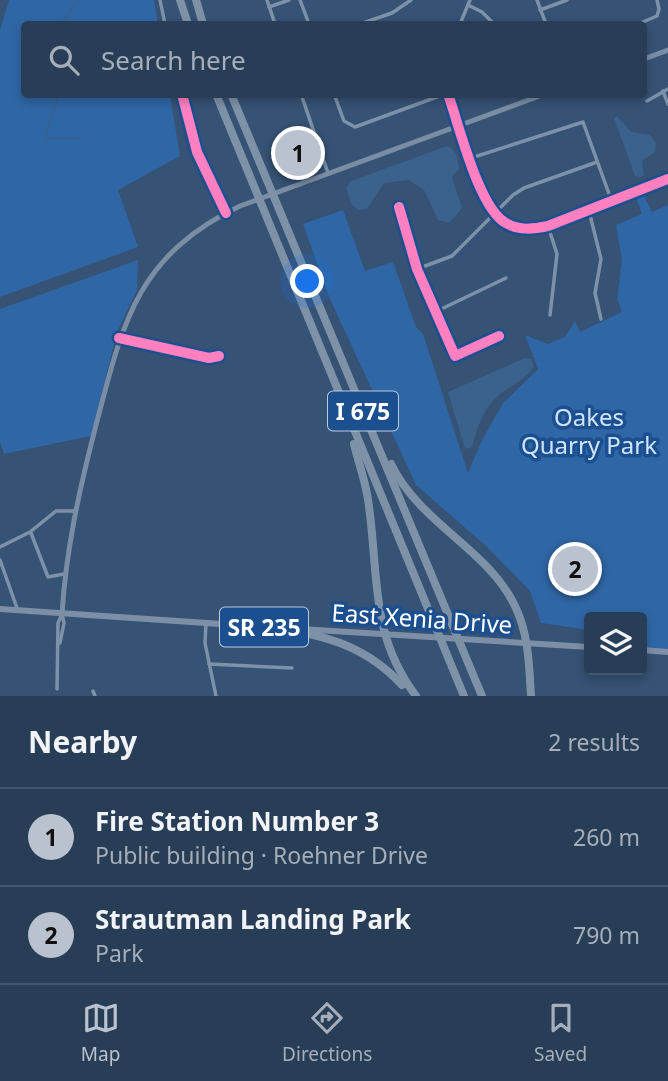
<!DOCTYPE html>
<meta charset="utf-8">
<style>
:root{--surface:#283e57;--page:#30455d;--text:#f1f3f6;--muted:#a5aeba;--line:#44576d;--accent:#b9c2ce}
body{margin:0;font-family:"Noto Sans",sans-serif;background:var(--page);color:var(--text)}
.controls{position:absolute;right:21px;bottom:21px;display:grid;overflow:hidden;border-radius:7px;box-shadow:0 4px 10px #0003}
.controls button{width:63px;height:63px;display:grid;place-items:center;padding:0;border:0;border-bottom:2px solid var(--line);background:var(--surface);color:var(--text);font:35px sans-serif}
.you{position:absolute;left:308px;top:282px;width:24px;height:24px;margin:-18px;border:5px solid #fff;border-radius:50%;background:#1a73e8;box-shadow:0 0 0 10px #1a73e833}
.badge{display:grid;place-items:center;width:46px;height:46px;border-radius:50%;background:var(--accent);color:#111;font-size:23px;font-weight:700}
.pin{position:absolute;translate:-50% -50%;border:4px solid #fff;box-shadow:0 2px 7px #0006}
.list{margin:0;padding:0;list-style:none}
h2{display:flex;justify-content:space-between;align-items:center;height:91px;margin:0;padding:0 28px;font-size:30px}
h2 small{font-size:23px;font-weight:400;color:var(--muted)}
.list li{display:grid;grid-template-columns:46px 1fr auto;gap:21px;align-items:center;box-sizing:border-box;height:98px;padding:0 28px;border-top:2px solid var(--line)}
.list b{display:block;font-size:26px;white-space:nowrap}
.list p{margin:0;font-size:23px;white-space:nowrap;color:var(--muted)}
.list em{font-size:23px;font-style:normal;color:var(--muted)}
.icon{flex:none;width:38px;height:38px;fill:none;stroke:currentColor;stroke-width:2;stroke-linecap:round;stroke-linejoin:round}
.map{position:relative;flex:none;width:668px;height:696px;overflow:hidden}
.search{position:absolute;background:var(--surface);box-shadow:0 4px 10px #0003;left:21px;right:21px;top:21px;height:77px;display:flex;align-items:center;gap:18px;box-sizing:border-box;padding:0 24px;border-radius:7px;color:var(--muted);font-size:26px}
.sheet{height:287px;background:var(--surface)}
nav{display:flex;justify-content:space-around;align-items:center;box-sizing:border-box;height:98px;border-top:2px solid var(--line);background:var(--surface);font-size:19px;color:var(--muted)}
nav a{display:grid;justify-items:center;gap:4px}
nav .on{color:var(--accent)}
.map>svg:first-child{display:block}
.green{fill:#2f66a5}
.water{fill:#3b618d}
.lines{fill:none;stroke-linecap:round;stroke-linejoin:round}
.stream{stroke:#3b618d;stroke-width:2}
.minor{stroke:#7d92a8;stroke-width:3.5}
.secondary{stroke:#798da4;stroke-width:5}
.primary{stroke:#7d8ea7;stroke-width:6}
.motorway{stroke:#7e92a7;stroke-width:8}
.cycleway-casing{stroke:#1b4f8f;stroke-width:15}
.cycleway{stroke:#ff80c0;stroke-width:10}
.labels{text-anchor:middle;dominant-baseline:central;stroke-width:7;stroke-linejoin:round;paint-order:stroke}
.shield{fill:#1b4f8f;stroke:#bbcadd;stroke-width:2}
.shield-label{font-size:23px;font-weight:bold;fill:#fff}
.park-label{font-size:24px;fill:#cfe3fa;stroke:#1b4f8f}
.street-label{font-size:24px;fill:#fff;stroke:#1b4f8f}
</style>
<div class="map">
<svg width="668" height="696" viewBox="0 0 668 696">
<rect width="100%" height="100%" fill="#365274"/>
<g class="green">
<polygon points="9,0 154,0 158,24 24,24 24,94 170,95 180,156 118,190 138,247 0,297 0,30"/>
<polygon points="643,194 652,212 668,205 668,652 642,651 642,617 589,617 589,630 541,623 530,591 486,546 416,485 330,299 303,224 343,210 365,271 393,262 416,327 423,334 468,473 482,440 503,403 538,369 525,335 548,344 565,337 575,321 580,332 622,312 617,299 622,261 616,225 642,214 636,197"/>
<polygon points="138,260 137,290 117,332 91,436 4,454 0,442 0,309"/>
</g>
<g class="water">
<polygon points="617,116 631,132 650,135 656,143 655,152 642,161 644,175 640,177 635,176 614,118"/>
<path d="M447,146C457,149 458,160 459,169L452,177L462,208L449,223L438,220L424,190L409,180L384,183L367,209L359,210L352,205L346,188L351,181Z"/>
<path d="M525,358L531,359L534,366C526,380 512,385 500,394C483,408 478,426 472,447L465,449L448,392Z"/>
</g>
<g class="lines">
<g class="stream">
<polyline points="61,24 78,0"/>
<path d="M58,94C56,110 47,122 46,138H82"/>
</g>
<g class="minor">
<polyline points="160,0 165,24"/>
<polyline points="267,0 275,24"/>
<polyline points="300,0 309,24"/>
<polyline points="537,0 546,24"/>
<polyline points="468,5 482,12 494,24"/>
<polyline points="269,7 289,0"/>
<polyline points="540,10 567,0"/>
<polyline points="360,24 392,13 411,0"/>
<polyline points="460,24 470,0"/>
<polyline points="638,24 657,16 659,9 657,0"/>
<polyline points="663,91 668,104"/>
<polyline points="182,94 197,152 226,213"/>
<polyline points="301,94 328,173"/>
<polyline points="334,94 344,121 355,127 445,94"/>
<path d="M448,94C459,125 479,209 506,223C519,231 534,229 548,226L668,179"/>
<polyline points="647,101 668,89"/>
<polyline points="471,158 583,122 612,202"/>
<polyline points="399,207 417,269 455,356 499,336"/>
<polyline points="589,211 601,259 595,293 601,319"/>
<polyline points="548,226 557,254 550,315"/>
<polyline points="417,269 452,256 513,195 524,188 597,162"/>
<polyline points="435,312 506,278"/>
<polyline points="121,339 209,358 219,356"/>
<polyline points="31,533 48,577 64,574"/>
<polyline points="0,547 30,532 56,511 74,511"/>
<polyline points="0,560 17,608"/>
<polyline points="206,623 205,643 216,696"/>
<polyline points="60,643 64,623 62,614"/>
<polyline points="209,664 292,668"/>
<polyline points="57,689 58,623 62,614"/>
<polyline points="93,691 95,696"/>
</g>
<g class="secondary">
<polyline points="644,59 668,50"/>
<path d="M62,614C66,550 79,491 95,429C122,326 135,256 240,206L545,94"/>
</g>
<g class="primary">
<polyline points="0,609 280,628"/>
<polyline points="301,629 589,647"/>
<polyline points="642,650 668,652"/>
</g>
<g class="motorway">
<polyline points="180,0 188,24"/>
<polyline points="196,0 203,24"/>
<polyline points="216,94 464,696"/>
<polyline points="231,94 482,696"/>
<path d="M354,444C359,465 367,485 369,507C379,578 370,635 416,696"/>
<path d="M391,464C420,524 488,549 515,606C529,635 529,665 531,696"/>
<path d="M278,628C328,636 367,647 402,685"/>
</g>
<defs>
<g id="cycleway">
<polyline points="182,94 197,152 226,213"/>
<path d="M448,94C459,125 479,209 506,223C519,231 534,229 548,226L668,179"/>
<polyline points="399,207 417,269 455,356 499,336"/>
<polyline points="119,338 209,358 219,356"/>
</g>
</defs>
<use href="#cycleway" class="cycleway-casing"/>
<use href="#cycleway" class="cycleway"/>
</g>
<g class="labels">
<g class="shield">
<rect x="328" y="391.5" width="70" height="39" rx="5"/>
<rect x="220" y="607.5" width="88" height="39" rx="5"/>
</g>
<g class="shield-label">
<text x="363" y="411">I 675</text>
<text x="264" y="627">SR 235</text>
</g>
<g class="park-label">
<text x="589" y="416">Oakes<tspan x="589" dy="28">Quarry Park</tspan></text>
</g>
<g class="street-label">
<text transform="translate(422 618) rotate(4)">East Xenia Drive</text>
</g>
</g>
</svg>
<div class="controls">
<button><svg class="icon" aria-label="layers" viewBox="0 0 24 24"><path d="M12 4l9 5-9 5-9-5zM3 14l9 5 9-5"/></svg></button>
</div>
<div class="you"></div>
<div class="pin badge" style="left:298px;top:153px">1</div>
<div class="pin badge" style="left:575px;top:569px">2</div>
<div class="search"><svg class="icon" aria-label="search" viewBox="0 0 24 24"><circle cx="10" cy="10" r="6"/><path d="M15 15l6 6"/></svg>Search here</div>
</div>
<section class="sheet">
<h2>Nearby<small>2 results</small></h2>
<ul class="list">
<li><span class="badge">1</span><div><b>Fire Station Number 3</b><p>Public building · Roehner Drive</p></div><em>260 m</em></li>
<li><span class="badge">2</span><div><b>Strautman Landing Park</b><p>Park</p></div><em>790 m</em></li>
</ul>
</section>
<nav>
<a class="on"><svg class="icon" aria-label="map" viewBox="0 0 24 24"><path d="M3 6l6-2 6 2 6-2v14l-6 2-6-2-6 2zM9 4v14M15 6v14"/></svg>Map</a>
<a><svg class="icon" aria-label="directions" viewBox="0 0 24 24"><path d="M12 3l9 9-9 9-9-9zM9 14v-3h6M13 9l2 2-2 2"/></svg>Directions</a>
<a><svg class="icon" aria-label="saved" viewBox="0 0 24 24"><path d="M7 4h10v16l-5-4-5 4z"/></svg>Saved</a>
</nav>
